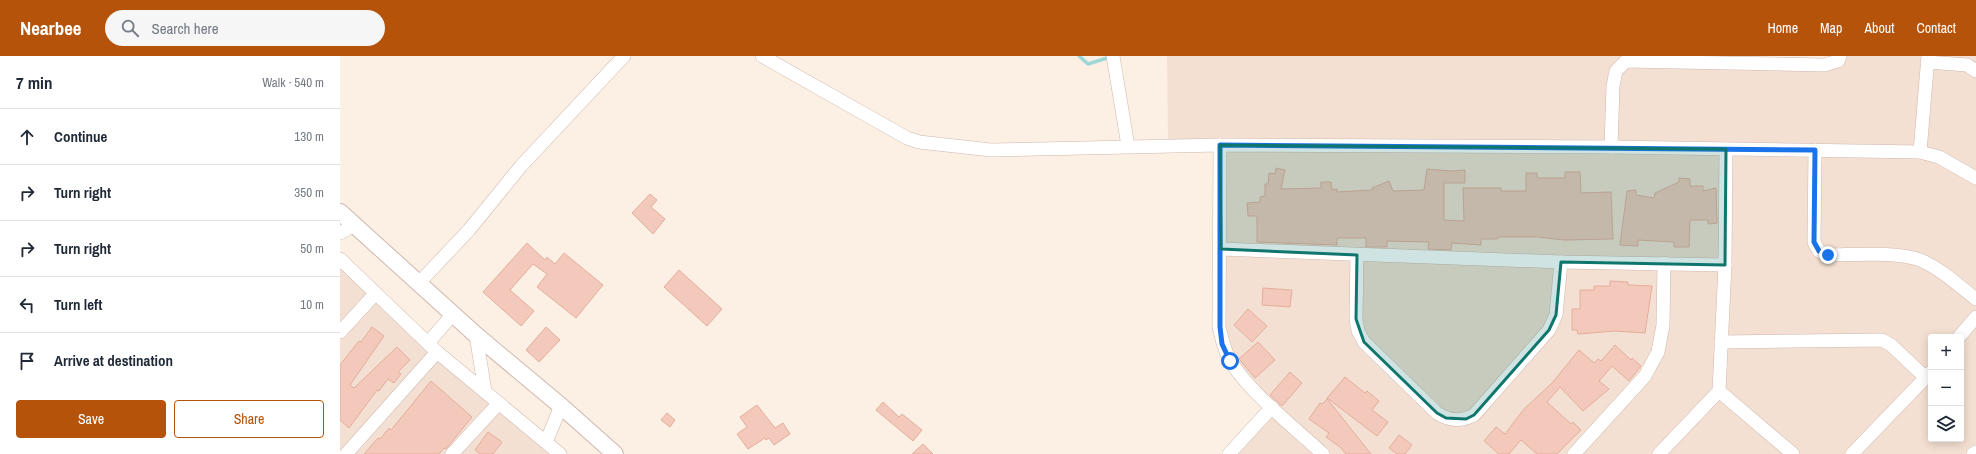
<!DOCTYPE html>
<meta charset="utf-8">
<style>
:root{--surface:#fff;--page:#f6f6f7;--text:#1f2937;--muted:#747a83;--line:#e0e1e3;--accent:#b45309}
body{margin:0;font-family:"Archivo Narrow",sans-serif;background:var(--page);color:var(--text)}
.controls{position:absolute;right:12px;bottom:12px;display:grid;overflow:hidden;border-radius:4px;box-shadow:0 2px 10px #0003}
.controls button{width:36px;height:36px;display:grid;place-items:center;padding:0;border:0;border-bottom:1px solid var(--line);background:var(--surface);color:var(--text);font:20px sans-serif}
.stop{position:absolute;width:12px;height:12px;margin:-9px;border:3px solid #1a73e8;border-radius:50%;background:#fff}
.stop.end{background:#1a73e8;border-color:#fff;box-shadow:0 1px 4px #0008}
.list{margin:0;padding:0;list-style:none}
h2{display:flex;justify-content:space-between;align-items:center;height:52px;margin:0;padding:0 16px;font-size:17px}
h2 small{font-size:13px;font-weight:400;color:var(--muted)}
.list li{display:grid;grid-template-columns:26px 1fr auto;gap:12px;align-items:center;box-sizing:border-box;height:56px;padding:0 16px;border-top:1px solid var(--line)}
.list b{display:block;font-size:15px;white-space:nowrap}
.list em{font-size:13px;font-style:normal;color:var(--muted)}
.actions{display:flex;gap:8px;padding:12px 16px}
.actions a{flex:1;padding:9px 0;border:1px solid var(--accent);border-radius:4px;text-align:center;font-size:14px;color:var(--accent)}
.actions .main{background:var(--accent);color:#fff}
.icon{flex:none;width:22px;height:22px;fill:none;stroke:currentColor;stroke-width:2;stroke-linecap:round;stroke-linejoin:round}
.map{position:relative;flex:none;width:1636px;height:398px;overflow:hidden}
header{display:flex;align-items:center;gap:24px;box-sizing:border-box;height:56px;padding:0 20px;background:var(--accent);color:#fff}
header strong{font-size:19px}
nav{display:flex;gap:22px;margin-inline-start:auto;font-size:14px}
.search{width:280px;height:36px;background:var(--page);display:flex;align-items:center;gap:10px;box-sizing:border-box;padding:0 14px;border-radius:22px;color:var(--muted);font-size:15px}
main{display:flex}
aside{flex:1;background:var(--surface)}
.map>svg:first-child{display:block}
.residential{fill:#f4e0d2;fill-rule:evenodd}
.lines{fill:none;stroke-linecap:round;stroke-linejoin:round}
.stream{stroke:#9ed7d8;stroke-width:3.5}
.building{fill:#f2c9bb;stroke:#e5ad9b}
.minor-casing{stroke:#d0b7ad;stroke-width:14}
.tertiary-casing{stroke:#d0b7ad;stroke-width:18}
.minor{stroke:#fff;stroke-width:13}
.tertiary{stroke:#fff;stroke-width:16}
.route{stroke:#1a73e8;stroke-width:5}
.marked{fill:#0f766e;fill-opacity:0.2;stroke:#0f766e;stroke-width:3;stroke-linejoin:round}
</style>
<header>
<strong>Nearbee</strong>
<div class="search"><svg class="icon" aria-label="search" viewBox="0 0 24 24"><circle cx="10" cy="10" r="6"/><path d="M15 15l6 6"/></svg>Search here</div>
<nav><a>Home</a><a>Map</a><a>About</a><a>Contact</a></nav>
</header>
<main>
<aside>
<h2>7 min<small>Walk · 540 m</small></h2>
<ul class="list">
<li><svg class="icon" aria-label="ahead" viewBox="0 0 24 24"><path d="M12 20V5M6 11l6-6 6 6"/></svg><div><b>Continue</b></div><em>130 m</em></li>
<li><svg class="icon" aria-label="right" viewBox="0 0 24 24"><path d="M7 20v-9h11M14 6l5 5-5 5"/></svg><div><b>Turn right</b></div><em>350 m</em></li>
<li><svg class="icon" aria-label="right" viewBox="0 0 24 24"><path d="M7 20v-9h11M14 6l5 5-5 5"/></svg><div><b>Turn right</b></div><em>50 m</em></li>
<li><svg class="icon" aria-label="left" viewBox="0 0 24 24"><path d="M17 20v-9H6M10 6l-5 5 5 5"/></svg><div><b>Turn left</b></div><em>10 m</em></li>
<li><svg class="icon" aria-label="arrive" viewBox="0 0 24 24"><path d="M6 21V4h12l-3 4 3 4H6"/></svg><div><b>Arrive at destination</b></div></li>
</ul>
<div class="actions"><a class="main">Save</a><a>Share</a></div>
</aside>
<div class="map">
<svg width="1636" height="398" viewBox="0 0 1636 398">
<rect width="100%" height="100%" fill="#fcefe3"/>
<g class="residential">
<path d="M827,0H1398L1399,10L1483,14L1503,0H1636V398H893L937,348L905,321L885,283L882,84L828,83ZM1591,281H1621V383H1591Z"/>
<polygon points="0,212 97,303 212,398 0,398"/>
</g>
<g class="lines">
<polyline class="stream" points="739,0 748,8 770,1"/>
</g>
<g class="building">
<polygon points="936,112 945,114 941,133 981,132 981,126 991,126 992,134 997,133 997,136 1033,134 1032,132 1049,125 1053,135 1084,134 1087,113 1111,115 1125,114 1125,127 1104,127 1104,164 1124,165 1123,132 1161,132 1161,135 1186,135 1186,117 1197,117 1197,122 1225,122 1225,116 1240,116 1241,137 1271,136 1273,183 1224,184 1198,181 1158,181 1158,183 1141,183 1141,189 1112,187 1111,194 1088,193 1089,186 1047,185 1047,191 1026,191 1026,182 997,182 997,189 917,186 917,160 908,160 907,147 920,146 920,141 925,140 925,128 928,128 929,117 935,118"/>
<polygon points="1339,122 1350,123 1350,130 1363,130 1363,135 1376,132 1377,167 1368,168 1368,164 1350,164 1349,191 1334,191 1334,186 1298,184 1298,190 1280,189 1287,135 1296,134 1296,139 1314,142 1315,137 1339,126"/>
<polygon points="310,138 317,144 311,151 325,163 313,178 292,157"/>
<polygon points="187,187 205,204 207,201 215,208 224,197 263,229 236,262 197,231 207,218 193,208 170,234 194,255 181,270 143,236"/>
<polygon points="339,214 382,253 367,270 324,231"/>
<polygon points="1270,225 1288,226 1288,229 1312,230 1305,277 1275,275 1238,278 1237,274 1232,274 1232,253 1240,253 1240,234 1254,234 1254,230 1270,230"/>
<polygon points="923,232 952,234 950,251 922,249"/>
<polygon points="908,253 927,270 912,286 894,269"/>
<polygon points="32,271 44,280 10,329 14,332 57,291 70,304 58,316 61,318 54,327 48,323 39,335 37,334 9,372 0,364 0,309 19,285 21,286"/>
<polygon points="206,271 220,284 199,306 186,294"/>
<polygon points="918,286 935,304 915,322 899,303"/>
<polygon points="1275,289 1291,304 1292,302 1301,310 1289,325 1272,310 1259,325 1269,333 1243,355 1220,331 1207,346 1231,368 1233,366 1241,374 1217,398 1197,398 1181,384 1169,398 1159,398 1144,385 1156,371 1165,378 1184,353 1212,327 1239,294 1254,307 1258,303 1261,305"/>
<polygon points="950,316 962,327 942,350 930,339"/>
<polygon points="1005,321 1025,337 1027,335 1039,345 1032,354 1048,366 1037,380 987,342"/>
<polygon points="91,325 132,361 106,393 104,392 99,398 24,398 38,382 40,383 49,372 51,374"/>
<polygon points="987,343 996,354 1031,398 1006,398 1000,391 986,381 989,377 969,363 980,347 982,348"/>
<polygon points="543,346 559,361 562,358 582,374 573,385 536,354"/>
<polygon points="417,349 435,372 443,367 450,378 434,389 429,382 426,384 425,382 408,393 397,378 407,371 400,361"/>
<polygon points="327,357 335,364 330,371 321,364"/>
<polygon points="148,376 162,386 153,398 140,398 135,394"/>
<polygon points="1059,379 1072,389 1065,398 1057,398 1049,392"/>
<polygon points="583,388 593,398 572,398"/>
</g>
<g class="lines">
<defs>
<g id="minor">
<polyline points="422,0 567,82 579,86 651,94 880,89 1271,91 1580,96 1599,101 1636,122"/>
<polyline points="773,0 788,90"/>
<polyline points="1587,6 1627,9 1636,15"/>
<path d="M880,89L879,271C882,283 884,295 891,306C912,339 954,371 983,398"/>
<polyline points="1271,91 1273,30 1276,15 1286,5 1484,9 1498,5 1500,0"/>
<path d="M1475,94L1474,186L1479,195L1488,199C1514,199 1557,195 1580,204C1600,212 1619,230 1636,243"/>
<polyline points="1580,96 1588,0"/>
<polyline points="0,177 14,169"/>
<polyline points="881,193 1221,206 1385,209 1386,93"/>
<path d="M1017,199L1016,263L1018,275L1024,286L1097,357C1110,365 1120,366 1134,359L1209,274L1216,259L1221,206"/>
<polyline points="0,203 97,296 220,398"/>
<polyline points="79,227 129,174 181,110 284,0"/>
<polyline points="0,276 35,238"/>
<polyline points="136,279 145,335"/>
<polyline points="1619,281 1636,261"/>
<polyline points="1381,286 1542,284 1551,289 1586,322"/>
<polyline points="88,287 113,258"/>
<polyline points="1379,335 1453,398"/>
<polyline points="206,386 221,350"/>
<polyline points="6,398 97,296"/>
<polyline points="112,398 159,347"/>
<polyline points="889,398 932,351"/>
<polyline points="1234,398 1305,320 1318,296 1323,269 1324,207"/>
<polyline points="1319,398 1379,335 1385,209"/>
<polyline points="1512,398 1591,316"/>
<polyline points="1633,398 1636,396"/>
</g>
<polyline id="tertiary" points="0,156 136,279 221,350 275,398"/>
</defs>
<use href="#minor" class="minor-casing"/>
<use href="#tertiary" class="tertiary-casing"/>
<use href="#minor" class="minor"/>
<use href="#tertiary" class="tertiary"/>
</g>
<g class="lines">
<polyline class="route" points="890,305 882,288 880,271 880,89 1475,94 1474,186 1479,195 1488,199"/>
</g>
<path class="marked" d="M880,89L1386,93L1385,209L1221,206L1216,259L1209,274L1134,359L1126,363L1106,362L1097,357L1024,286L1016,263L1017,199L881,193Z"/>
</svg>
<div class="controls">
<button>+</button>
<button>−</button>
<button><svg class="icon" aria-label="layers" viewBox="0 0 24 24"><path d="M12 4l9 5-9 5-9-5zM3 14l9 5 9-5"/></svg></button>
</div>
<div class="stop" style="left:890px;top:305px"></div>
<div class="stop end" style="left:1488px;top:199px"></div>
</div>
</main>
